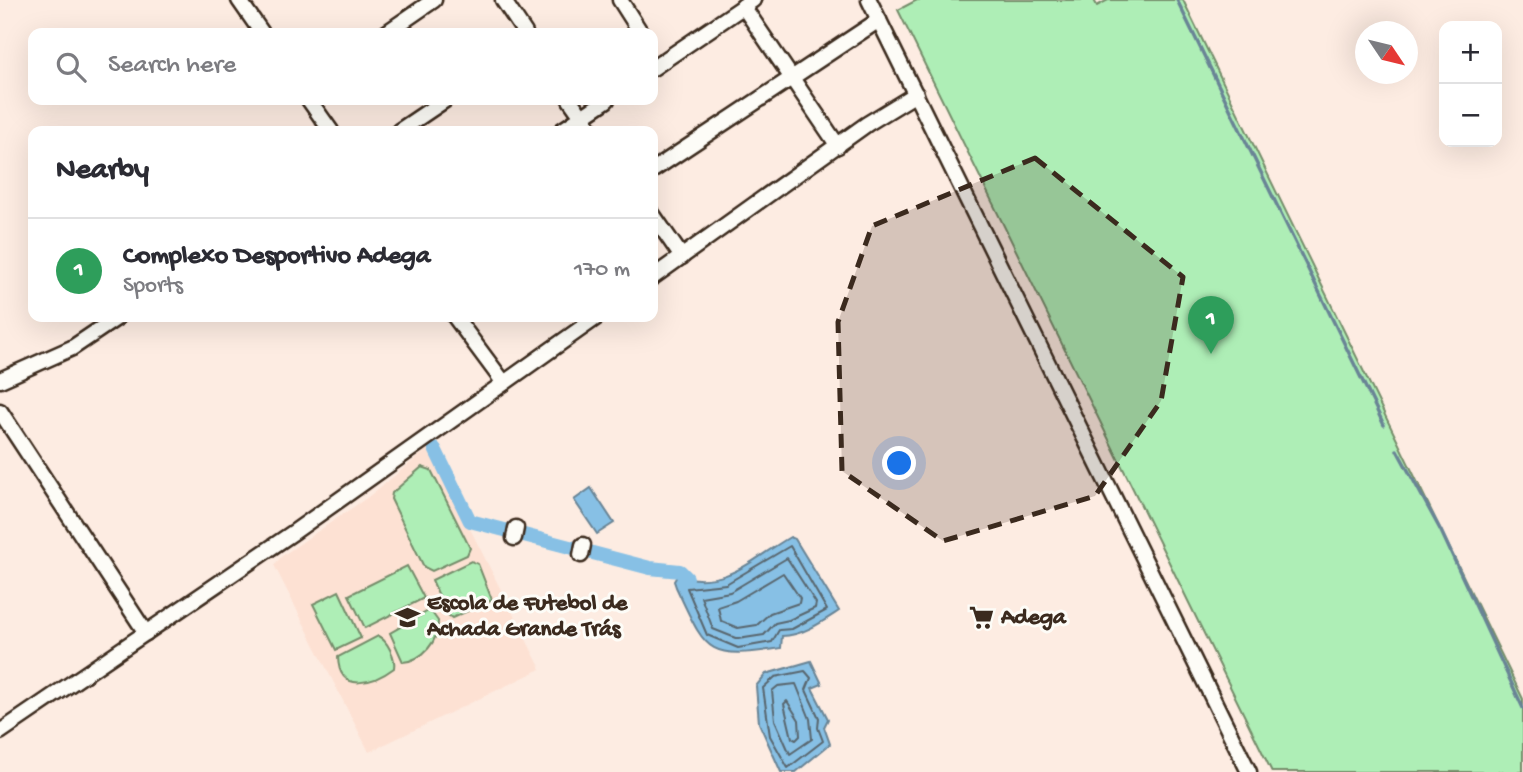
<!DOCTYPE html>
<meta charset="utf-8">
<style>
:root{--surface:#fff;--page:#f7f7f7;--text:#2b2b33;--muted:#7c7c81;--line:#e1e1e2;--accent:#3b2a1e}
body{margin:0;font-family:"Gochi Hand",sans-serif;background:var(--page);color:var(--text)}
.controls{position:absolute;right:21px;top:21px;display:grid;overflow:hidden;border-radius:14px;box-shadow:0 7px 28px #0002}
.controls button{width:63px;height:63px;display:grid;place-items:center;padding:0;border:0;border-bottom:2px solid var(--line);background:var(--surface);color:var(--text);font:35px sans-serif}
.compass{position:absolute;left:1355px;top:21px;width:63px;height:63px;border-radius:50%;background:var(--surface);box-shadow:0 7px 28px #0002;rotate:125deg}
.you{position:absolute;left:900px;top:464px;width:24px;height:24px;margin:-18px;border:5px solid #fff;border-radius:50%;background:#1a73e8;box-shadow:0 0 0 10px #1a73e833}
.badge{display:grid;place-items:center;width:46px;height:46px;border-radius:50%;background:var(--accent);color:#fff;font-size:23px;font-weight:700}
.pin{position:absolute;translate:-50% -58px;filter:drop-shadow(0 2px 4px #0008)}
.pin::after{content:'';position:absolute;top:37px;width:24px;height:21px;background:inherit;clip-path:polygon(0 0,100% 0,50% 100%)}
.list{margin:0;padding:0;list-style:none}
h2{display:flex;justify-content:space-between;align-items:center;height:91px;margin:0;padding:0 28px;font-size:30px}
h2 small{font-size:23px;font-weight:400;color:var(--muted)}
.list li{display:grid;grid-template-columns:46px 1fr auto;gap:21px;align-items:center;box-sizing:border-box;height:105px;padding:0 28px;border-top:2px solid var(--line)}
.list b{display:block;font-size:26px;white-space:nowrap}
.list p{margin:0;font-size:23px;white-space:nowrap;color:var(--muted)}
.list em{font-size:23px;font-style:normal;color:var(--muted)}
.icon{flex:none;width:38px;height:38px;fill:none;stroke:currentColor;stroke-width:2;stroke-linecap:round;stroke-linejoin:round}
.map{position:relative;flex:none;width:1523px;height:772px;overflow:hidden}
.search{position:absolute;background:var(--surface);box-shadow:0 7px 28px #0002;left:28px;top:28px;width:630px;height:77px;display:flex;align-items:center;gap:18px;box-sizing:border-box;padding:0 24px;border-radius:14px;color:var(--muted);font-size:26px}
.panel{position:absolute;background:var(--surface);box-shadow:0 7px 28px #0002;left:28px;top:126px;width:630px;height:196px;border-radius:14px}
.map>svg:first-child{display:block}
.built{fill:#fde1d3}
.green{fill:#aeeeb6;stroke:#748c6a;stroke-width:2}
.water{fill:#87c0e5;stroke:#698495;stroke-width:2}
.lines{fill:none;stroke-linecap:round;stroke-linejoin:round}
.shore{stroke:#59666e;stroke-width:2}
.stream{stroke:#698495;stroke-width:3.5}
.canal{stroke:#87c0e5;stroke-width:14}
.minor-casing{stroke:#3b2a1e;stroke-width:19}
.minor{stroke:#fdfcf7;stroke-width:14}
.marked{fill:#3b2a1e;fill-opacity:0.2;stroke:#3b2a1e;stroke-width:5;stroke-dasharray:14 9;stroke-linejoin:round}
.labels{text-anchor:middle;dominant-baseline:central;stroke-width:6;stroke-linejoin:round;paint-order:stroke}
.poi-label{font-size:23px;font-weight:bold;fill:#3b2a1e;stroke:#fdfcf7;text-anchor:start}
</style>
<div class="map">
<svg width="1523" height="772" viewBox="0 0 1523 772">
<rect width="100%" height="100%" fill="#fdece2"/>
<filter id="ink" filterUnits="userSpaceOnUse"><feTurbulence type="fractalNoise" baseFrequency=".0143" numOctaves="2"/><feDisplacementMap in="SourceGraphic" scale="14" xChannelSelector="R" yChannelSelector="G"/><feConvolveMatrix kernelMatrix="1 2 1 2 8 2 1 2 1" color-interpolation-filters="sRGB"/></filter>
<g filter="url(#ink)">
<polygon class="built" points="429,448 541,669 369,752 274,565 282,556 368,497"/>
<g class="green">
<polygon points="917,0 1094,0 1097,6 1108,0 1183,0 1523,699 1523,772 1272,772 898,10"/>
<polygon points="422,467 431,470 470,548 467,555 432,571 424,567 391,499 392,493"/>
<polygon points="471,561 478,564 492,600 452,618 447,614 432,580"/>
<polygon points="407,566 424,598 365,628 349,595"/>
<polygon points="339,591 361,638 336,650 313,604"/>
<path d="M430,610L438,621C439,641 423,660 403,662L390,633Z"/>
<path d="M378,636C387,640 396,658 394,668C374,683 339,695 338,657Z"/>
</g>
<g class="water">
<polygon points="591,488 614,523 597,534 574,500"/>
<path d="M790,537L795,539L839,611C822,622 802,636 782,636L781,648C706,660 707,653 676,587L674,581L677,576C727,589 749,561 790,537Z"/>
<polygon points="811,661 822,684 812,688 828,719 824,727 830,744 796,772 781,772 759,723 756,686 766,674"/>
</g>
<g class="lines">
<g class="shore">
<polygon points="790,546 827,610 792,629 779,630 772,642 738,648 707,635 687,588 726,584"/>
<polygon points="787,558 816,603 815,608 789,620 775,623 764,635 738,639 713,629 701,597 730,592"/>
<polygon points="783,573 800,598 799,603 770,613 757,625 738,628 721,621 718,607 736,601"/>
<polygon points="805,671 811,678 806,690 819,718 818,728 823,741 788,768 770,736 763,688 775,677"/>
<polygon points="796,684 810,719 812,739 790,754 775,720 772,691 778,686"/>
<polygon points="787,701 799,720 800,736 796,740 792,738 784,704"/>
</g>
<g class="stream">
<polyline points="1177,0 1384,425"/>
<polyline points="1397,450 1441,531 1523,708"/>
</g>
<polyline class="canal" points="435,449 470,521 650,568 680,571 687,578"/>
<defs>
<g id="minor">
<polyline points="239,0 262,33"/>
<polyline points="503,0 525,33"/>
<polyline points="620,0 641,33"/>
<polyline points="869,0 1249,772"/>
<polyline points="743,6 838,146"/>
<polyline points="386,33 434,0"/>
<polyline points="653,68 753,0"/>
<polyline points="309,100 331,131"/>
<polyline points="570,100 592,131"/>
<polyline points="399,131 445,100"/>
<polyline points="561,131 607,100"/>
<polyline points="653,170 879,20"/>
<polyline points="653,215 682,257"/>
<polyline points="653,277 867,124 916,94"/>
<polyline points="455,317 504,383"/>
<polyline points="0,380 72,348 118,317"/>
<polyline points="0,411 146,633"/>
<polyline points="514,538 516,528"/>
<polyline points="581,555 583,545"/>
<polyline points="0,732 294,532 597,317"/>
</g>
</defs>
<use href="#minor" class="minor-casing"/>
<use href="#minor" class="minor"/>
</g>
</g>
<path class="marked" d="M1035,158L1183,277L1161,401L1095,496L943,541L842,471L838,322L872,226Z"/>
<defs>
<symbol id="school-bare" viewBox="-9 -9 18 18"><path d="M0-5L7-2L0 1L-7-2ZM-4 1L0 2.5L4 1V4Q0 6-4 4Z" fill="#3b2a1e" stroke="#fdfcf7" stroke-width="2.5" paint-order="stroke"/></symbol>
<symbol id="supermarket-bare" viewBox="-9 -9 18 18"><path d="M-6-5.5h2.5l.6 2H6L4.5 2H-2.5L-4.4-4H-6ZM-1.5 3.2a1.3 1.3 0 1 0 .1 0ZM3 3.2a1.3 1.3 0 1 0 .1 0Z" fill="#3b2a1e" stroke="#fdfcf7" stroke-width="2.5" paint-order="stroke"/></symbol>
</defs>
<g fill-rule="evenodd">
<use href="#school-bare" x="390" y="600" width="35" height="35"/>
<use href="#supermarket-bare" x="964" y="600" width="35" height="35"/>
</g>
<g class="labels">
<g class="poi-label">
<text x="427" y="604">Escola de Futebol de<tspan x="427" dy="26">Achada Grande Trás</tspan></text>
<text x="1001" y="618">Adega</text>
</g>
</g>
</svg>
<div class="controls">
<button>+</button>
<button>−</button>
</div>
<svg class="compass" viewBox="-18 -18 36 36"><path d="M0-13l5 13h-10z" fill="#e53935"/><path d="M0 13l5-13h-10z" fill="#7c7c81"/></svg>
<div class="you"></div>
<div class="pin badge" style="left:1211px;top:354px;background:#2e9e5b">1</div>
<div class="search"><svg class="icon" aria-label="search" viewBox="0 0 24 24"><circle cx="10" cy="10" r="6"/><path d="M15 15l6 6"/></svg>Search here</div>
<section class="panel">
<h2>Nearby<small></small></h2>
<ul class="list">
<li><span class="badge" style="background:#2e9e5b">1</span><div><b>Complexo Desportivo Adega</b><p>Sports</p></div><em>170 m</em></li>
</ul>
</section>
</div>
